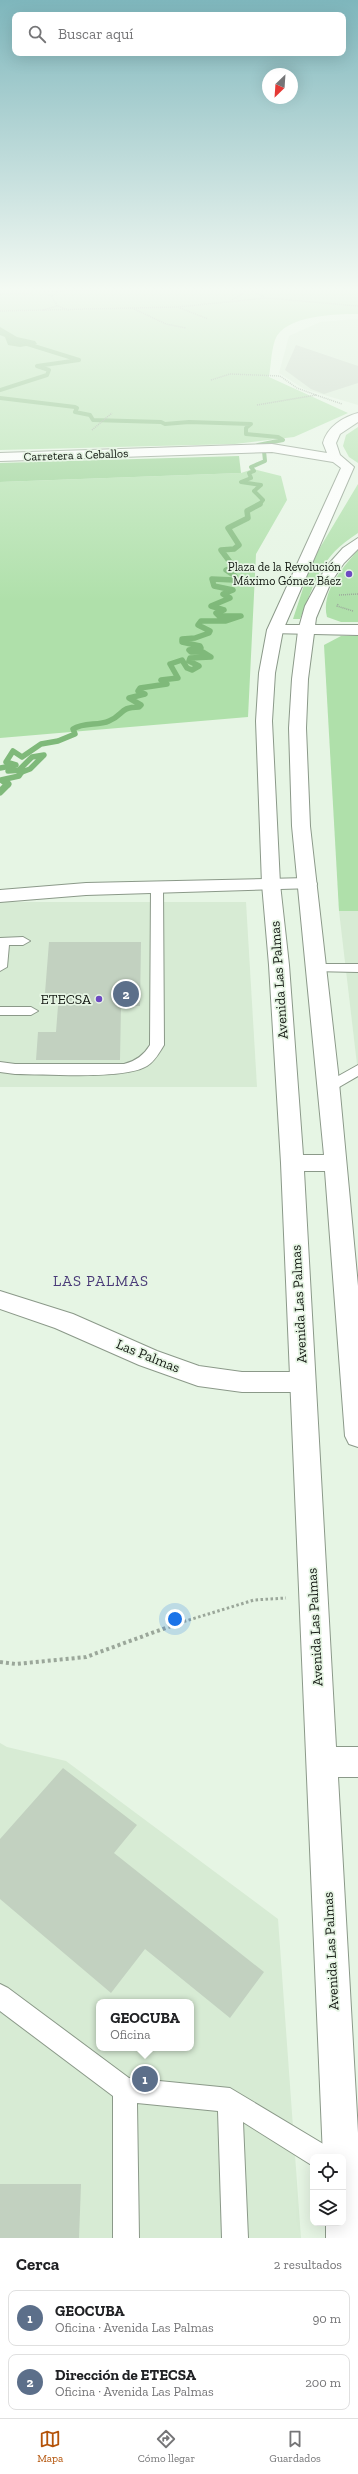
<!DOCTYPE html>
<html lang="es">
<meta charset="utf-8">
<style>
:root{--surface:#fff;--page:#f6f6f6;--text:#202124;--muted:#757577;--line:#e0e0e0;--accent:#b45309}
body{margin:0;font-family:"Zilla Slab",serif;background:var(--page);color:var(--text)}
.controls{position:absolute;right:12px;bottom:12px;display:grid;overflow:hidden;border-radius:8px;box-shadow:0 4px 16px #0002}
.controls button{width:36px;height:36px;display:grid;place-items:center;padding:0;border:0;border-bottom:1px solid var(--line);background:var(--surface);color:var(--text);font:20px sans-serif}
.compass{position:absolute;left:262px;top:68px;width:36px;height:36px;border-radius:50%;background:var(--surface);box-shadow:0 4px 16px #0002;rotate:205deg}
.you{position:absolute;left:175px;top:1619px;width:14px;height:14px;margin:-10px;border:3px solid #fff;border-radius:50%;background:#1a73e8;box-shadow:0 0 0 6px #1a73e833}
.badge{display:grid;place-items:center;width:26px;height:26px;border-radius:50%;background:var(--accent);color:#fff;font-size:13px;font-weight:700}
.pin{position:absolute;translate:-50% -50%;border:2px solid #fff;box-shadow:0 1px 4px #0006}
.popup{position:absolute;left:96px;top:1999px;width:98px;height:52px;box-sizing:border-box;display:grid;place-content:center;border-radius:8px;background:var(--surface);filter:drop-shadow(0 1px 3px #0005);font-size:13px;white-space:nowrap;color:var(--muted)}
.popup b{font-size:15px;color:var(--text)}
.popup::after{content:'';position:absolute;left:50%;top:100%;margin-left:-8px;border:8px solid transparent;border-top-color:var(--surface)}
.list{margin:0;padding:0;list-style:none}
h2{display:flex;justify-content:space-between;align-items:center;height:52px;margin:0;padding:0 16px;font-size:17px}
h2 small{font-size:13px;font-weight:400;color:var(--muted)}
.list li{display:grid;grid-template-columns:26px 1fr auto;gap:12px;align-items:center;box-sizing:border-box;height:56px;margin:0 8px 8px;padding:0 8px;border:1px solid var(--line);border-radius:8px}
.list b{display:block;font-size:15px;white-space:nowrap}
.list p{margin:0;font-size:13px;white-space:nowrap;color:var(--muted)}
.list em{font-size:13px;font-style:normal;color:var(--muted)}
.icon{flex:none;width:22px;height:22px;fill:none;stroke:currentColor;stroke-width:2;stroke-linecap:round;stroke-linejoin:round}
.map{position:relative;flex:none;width:358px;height:2238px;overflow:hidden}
.search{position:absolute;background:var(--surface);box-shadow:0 4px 16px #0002;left:12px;right:12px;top:12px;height:44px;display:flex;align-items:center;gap:10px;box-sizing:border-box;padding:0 14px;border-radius:8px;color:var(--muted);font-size:15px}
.sheet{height:180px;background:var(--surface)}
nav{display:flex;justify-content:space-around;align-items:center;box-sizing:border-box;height:56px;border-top:1px solid var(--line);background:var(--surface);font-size:11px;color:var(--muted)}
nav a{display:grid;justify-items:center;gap:2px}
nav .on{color:var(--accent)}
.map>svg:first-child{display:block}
.built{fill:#d7ebd4;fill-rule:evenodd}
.green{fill:#afe0aa}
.forest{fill:#95d190}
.water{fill:#7fb97a}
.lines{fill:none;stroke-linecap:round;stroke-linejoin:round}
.stream-far2{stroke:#7fb97a;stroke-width:4}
.stream-far1{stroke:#7fb97a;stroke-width:5.5}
.stream{stroke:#7fb97a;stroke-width:7}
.building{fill:#c2d1c0}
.lane-casing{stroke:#8b9989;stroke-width:2}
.street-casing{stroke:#8b9989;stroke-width:2}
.secondary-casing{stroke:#8b9989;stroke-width:2}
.path-far2{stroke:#9ba79a;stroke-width:1.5;stroke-dasharray:1 1;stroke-linecap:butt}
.path-far1{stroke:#9ba79a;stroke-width:3;stroke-dasharray:2.5 2.5;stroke-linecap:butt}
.path{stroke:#9ba79a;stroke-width:4;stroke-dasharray:3 3;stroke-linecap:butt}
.lane{fill:#fff;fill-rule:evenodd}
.street{fill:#fff;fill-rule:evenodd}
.secondary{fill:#fff;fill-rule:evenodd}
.poi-dot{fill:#6d49c2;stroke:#e6f5e4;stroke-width:1.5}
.labels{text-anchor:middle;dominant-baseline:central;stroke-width:3.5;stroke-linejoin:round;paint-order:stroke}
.far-street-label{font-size:12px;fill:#131812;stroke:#e6f5e4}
.far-poi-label{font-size:12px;fill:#131812;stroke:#e6f5e4;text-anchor:end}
.street-label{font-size:14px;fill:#131812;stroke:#e6f5e4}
.poi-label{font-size:14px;fill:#131812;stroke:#e6f5e4;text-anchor:end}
.neighbourhood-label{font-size:15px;letter-spacing:1px;fill:#4a3b78;stroke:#e6f5e4}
</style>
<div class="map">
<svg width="358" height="2238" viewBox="0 0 358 2238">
<rect width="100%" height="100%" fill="#e6f5e4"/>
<g class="built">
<polygon points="358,319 358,405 304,389 279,373 289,336 320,322"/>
<polygon points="0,902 246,902 257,1087 0,1087"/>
<polygon points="339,911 358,911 358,1073"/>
<path d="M0,1743L7,1747L66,1761L278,1919L301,2238H0ZM99,2002H191V2048H99Z"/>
</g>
<g class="green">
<path d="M0,289H358V314C336,314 284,315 275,340C271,352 271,365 269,377L348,413L294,437L235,444L0,450Z"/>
<polygon points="358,427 358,463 349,457 343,446 346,435"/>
<polygon points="253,469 281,476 287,500 256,554 248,717 0,738 0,482 241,473"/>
<path d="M358,484V533C319,558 317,579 300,619H293L312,561Z"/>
<path d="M358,550V622H341L327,617C321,591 342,569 358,550Z"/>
<polygon points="341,636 358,636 358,911 339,911 324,645"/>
</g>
<polygon class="forest" points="239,456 241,473 0,482 0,463"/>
<polygon class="water" points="0,327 17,337 35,341 37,344 20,347 8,345 5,337 0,335"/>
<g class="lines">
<g class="stream-far2">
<polyline points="0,390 47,375 49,370 37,366 79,360 21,342"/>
<polyline points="0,398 75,407 77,408 75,412 90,415 93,420 161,422 165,424 189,422 251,424 246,428 246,434 278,437 283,440 258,445 264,451 265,461 251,467 254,471 249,473 251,478 241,482 261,485 254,491 263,500 259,505"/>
</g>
<g class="stream-far1">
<path d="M0,768L16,765L6,762L13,751L22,757L41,744L58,741L75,734L73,729C84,722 98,726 109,721C124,715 119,707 139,707L141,705L129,698L145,694L138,691L140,688L167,684L161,680L178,678L170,664L182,660L187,668L192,670L199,666L189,661L190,658L211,657L203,652H191L189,650L201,648L200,646L182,642V639L195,638L209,633L210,631L198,625L201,621H226L241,616H219L216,613L224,610L211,606L230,598L223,594L233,590L214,586L212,579L234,580L235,576L226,570L237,566L230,562L221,550L234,549L239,545L228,528L248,518L247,511L260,504"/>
<polyline points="8,771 23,770 19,776 1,780 8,785"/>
<polyline points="18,771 32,757 44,755 30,769 22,772"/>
</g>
<polyline class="stream" points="0,792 8,784"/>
</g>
<g class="building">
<polygon points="296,345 358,366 358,383 324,394 311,389 285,370"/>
<polygon points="49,942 141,942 140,1006 121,1006 120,1060 36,1060 38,1032 56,1032 59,993 45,993"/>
<polygon points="63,1768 137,1825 114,1853 264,1972 230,2018 145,1949 111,1993 0,1899 0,1839"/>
<polygon points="0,2184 81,2184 79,2238 0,2238"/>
</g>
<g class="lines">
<defs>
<g id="lane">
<path d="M157,883L163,887L164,1045C159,1053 155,1061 147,1066C124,1080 45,1074 15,1074L0,1072V1062L15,1064H124C136,1061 144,1055 150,1045L151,887Z"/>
<polygon points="23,937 30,941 23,945 9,945 7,967 0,971 0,938"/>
<polygon points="317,964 358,964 358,972 312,971 310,968 312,965"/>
<polygon points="0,1007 31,1007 38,1011 31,1015 0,1015"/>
<polygon points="358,1065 358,1076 334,1090 324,1090 322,1087 324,1084"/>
<polygon points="0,1984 8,1988 129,2078 230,2088 330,2148 334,2157 313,2157 313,2166 243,2122 248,2238 222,2238 218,2111 137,2103 139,2238 113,2238 113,2096 0,2011"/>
</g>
<g id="street">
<polygon points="275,625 358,625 358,635 270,633 267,630"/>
<polygon points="308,878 315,880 317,884 315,888 86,895 0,902 0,890 86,883"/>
<polygon points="0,1291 73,1314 157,1351 199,1366 242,1372 302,1372 311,1375 315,1382 311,1389 302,1392 242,1392 198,1386 139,1365 55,1328 0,1309"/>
</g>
<path id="secondary" d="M358,413V422L340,434L336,443L340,455L354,467L283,630L275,673L272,721L280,884L289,965L303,1155H324L292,826L289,728L292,679L298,631L305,606L326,567L343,548L358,538V549L344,563L331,582L316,618L308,679L306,728L310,826L338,1072L358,1286V1447L349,1444L345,1436L325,1171H304L336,1747H358V1777H338L358,2133V2238H326V2223H343V2157H323L281,1163L269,965L262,884L256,721L259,673L267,630L341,468L333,462L272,452L0,461V453L272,444L327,453L323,443C327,427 343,417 358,413Z"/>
</defs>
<use href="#lane" class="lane-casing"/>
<use href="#street" class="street-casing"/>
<use href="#secondary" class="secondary-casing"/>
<g class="path-far2">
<polyline points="249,289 264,297"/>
<polyline points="45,293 52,296 58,292"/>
<polyline points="0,294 110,289"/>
<polyline points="52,296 57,306"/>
<polyline points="232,300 250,289"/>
<polyline points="180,308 208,319"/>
<polyline points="134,309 166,324 186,328"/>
<polyline points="43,310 57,306 69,310"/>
<polyline points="0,311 178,307 266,298 358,306"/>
<polyline points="211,380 230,374 280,376 297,388 316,395"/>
<polyline points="257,405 316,395 342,404"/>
<polyline points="92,430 112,413"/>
<polyline points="339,595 358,594"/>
<polyline points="338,604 337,606 353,611"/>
</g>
<polyline class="path-far1" points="179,1623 254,1600 286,1598"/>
<polyline class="path" points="0,1662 16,1664 86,1657 182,1622"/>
<use href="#lane" class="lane"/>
<use href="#street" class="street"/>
<use href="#secondary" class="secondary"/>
</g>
<linearGradient id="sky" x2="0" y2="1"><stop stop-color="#7eb6bc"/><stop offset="0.48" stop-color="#f4faf3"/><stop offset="1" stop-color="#f4faf3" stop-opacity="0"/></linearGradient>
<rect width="358" height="602" fill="url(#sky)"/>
<g class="poi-dot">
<circle cx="349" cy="574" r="4"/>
<circle cx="99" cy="999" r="4"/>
</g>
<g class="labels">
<g class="far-street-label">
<text transform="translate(76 455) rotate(-2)">Carretera a Ceballos</text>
</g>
<g class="far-poi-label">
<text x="341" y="567">Plaza de la Revolución<tspan x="341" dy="14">Máximo Gómez Báez</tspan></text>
</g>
<g class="street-label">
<text transform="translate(279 980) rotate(-94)">Avenida Las Palmas</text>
<text transform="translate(299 1304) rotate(-93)">Avenida Las Palmas</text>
<text transform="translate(148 1356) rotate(22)">Las Palmas</text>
<text transform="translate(315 1627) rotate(-93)">Avenida Las Palmas</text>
<text transform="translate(331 1951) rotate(-93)">Avenida Las Palmas</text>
</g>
<g class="poi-label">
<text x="91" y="999">ETECSA</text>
</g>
<g class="neighbourhood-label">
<text x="101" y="1281">LAS PALMAS</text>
</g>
</g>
</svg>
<div class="controls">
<button><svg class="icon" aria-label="locate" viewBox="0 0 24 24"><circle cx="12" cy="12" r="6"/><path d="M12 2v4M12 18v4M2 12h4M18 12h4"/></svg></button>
<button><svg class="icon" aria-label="layers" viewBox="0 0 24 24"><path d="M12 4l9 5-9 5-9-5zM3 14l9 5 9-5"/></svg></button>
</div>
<svg class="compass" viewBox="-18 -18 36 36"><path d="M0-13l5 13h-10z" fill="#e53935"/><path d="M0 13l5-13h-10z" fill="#757577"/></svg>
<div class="you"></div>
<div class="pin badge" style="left:145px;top:2079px;background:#5c6f8a">1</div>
<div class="popup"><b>GEOCUBA</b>Oficina</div>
<div class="pin badge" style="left:126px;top:994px;background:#5c6f8a">2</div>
<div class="search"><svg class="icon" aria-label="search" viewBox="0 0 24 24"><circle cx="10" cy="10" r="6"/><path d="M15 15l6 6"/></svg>Buscar aquí</div>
</div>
<section class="sheet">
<h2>Cerca<small>2 resultados</small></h2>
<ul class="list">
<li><span class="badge" style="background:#5c6f8a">1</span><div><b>GEOCUBA</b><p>Oficina · Avenida Las Palmas</p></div><em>90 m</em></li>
<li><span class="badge" style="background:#5c6f8a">2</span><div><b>Dirección de ETECSA</b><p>Oficina · Avenida Las Palmas</p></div><em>200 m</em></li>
</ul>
</section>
<nav>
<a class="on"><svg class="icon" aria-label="map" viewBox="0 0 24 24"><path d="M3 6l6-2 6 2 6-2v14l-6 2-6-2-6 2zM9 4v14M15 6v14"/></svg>Mapa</a>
<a><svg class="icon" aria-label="directions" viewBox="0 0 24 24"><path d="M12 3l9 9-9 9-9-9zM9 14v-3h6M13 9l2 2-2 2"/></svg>Cómo llegar</a>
<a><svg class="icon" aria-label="saved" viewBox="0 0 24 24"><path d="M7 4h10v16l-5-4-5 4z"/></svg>Guardados</a>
</nav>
